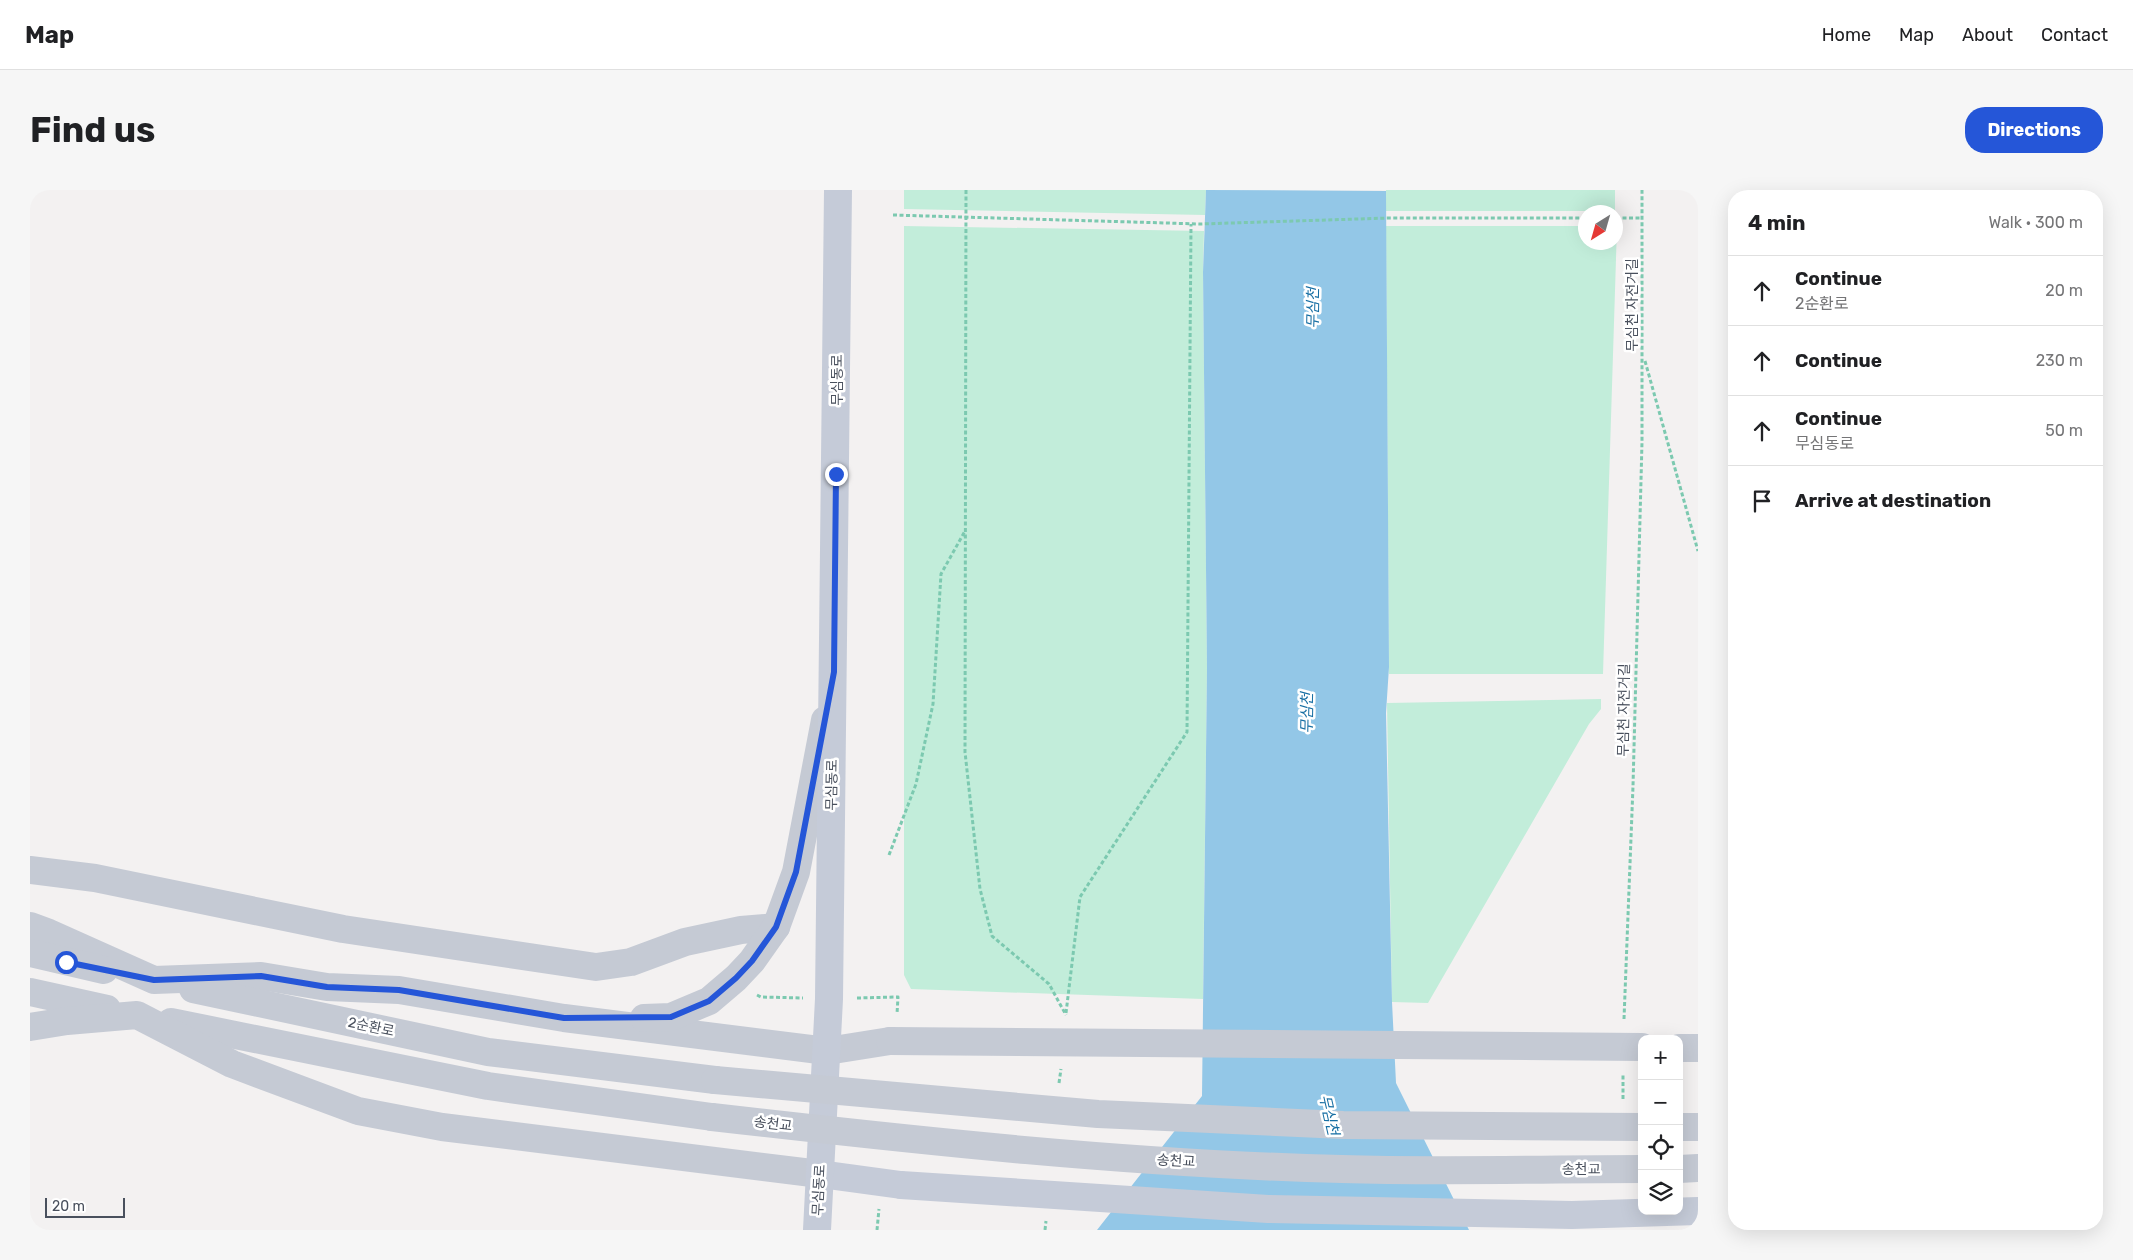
<!DOCTYPE html>
<meta charset="utf-8">
<style>
:root{--surface:#fff;--page:#f6f6f6;--text:#202124;--muted:#757577;--line:#e0e0e0;--accent:#2556d8}
body{margin:0;font-family:Rubik,"Noto Sans KR",sans-serif;background:var(--page);color:var(--text)}
.controls{position:absolute;right:15px;bottom:15px;display:grid;overflow:hidden;border-radius:10px;box-shadow:0 5px 20px #0002}
.controls button{width:45px;height:45px;display:grid;place-items:center;padding:0;border:0;border-bottom:1px solid var(--line);background:var(--surface);color:var(--text);font:25px sans-serif}
.compass{position:absolute;left:1548px;top:15px;width:45px;height:45px;border-radius:50%;background:var(--surface);box-shadow:0 5px 20px #0002;rotate:217deg}
.scale{position:absolute;left:15px;bottom:12px;width:80px;box-sizing:border-box;padding-left:5px;border:2px solid #49505d;border-top:0;font-size:14px;line-height:18px;white-space:nowrap;color:#49505d;-webkit-text-stroke:4px #fff;paint-order:stroke}
.stop{position:absolute;width:15px;height:15px;margin:-11px;border:4px solid #2556d8;border-radius:50%;background:#fff}
.stop.end{background:#2556d8;border-color:#fff;box-shadow:0 1px 5px #0008}
.list{margin:0;padding:0;list-style:none}
h2{display:flex;justify-content:space-between;align-items:center;height:65px;margin:0;padding:0 20px;font-size:21px}
h2 small{font-size:16px;font-weight:400;color:var(--muted)}
.list li{display:grid;grid-template-columns:32px 1fr auto;gap:15px;align-items:center;box-sizing:border-box;height:70px;padding:0 20px;border-top:1px solid var(--line)}
.list b{display:block;font-size:19px;white-space:nowrap}
.list p{margin:0;font-size:16px;white-space:nowrap;color:var(--muted)}
.list em{font-size:16px;font-style:normal;color:var(--muted)}
.icon{flex:none;width:28px;height:28px;fill:none;stroke:currentColor;stroke-width:2;stroke-linecap:round;stroke-linejoin:round}
.map{position:relative;flex:none;width:1668px;height:1040px;overflow:hidden;border-radius:20px}
header{display:flex;align-items:center;gap:30px;box-sizing:border-box;height:70px;padding:0 25px;background:var(--surface);border-bottom:1px solid var(--line)}
header strong{font-size:24px}
nav{display:flex;gap:28px;margin-inline-start:auto;font-size:18px}
.intro{display:flex;align-items:center;justify-content:space-between;box-sizing:border-box;height:120px;padding:0 30px}
h1{margin:0;font-size:35px}
.button{padding:12px 22px;border-radius:20px;background:var(--accent);color:#fff;font-size:18px;font-weight:700}
main{display:flex;gap:30px;padding:0 30px}
aside{flex:1;background:var(--surface);border-radius:20px;box-shadow:0 5px 20px #0002}
.map>svg:first-child{display:block}
.green{fill:#c2edda}
.water{fill:#93c7e7}
.lines{fill:none;stroke-linecap:round;stroke-linejoin:round}
.path{stroke:#7cc9b0;stroke-width:3;stroke-dasharray:4 2.5;stroke-linecap:butt}
.minor{stroke:#c5cad4;stroke-width:28}
.tertiary{stroke:#c5cad4;stroke-width:28}
.secondary{stroke:#c5cbd8;stroke-width:28}
.tertiary-bridge{stroke:#c5cad4;stroke-width:28}
.secondary-bridge{stroke:#c5cbd8;stroke-width:28}
.route{stroke:#2556d8;stroke-width:6}
.labels{text-anchor:middle;dominant-baseline:central;stroke-width:5;stroke-linejoin:round;paint-order:stroke}
.street-label{font-size:14px;fill:#49505d;stroke:#fff}
.water-label{font-size:15px;font-style:italic;fill:#166ea3;stroke:#fff}
</style>
<header>
<strong>Map</strong>
<nav><a>Home</a><a>Map</a><a>About</a><a>Contact</a></nav>
</header>
<div class="intro"><h1>Find us</h1><a class="button">Directions</a></div>
<main>
<div class="map">
<svg width="1668" height="1040" viewBox="0 0 1668 1040">
<rect width="100%" height="100%" fill="#f3f1f1"/>
<g class="green">
<polygon points="874,0 1176,0 1175,25 874,19"/>
<rect x="1356" y="0" width="229" height="21"/>
<polygon points="874,36 1174,41 1173,82 1177,478 1173,809 881,799 874,785"/>
<polygon points="1356,36 1555,36 1556,52 1586,52 1586,37 1587,37 1573,484 1359,484"/>
<polygon points="1571,509 1571,519 1559,534 1398,813 1362,812 1357,513"/>
</g>
<polygon class="water" points="1176,0 1356,1 1359,477 1356,523 1362,812 1366,893 1439,1040 1067,1040 1172,906 1177,478 1173,82"/>
<g class="lines">
<g class="path">
<polyline points="936,0 935,562 950,699 962,746 1019,794 1036,825"/>
<polyline points="863,25 1170,34 1359,28 1556,28"/>
<polyline points="1586,28 1612,28"/>
<polyline points="1615,171 1668,361"/>
<polyline points="859,665 886,594 903,514 911,384 935,341"/>
<polyline points="727,805 731,807 773,808"/>
<polyline points="827,808 868,807 867,824"/>
<polyline points="1036,823 1050,707 1157,542 1161,34"/>
<polyline points="1594,829 1603,596 1612,252 1612,0"/>
<polyline points="1029,893 1031,879"/>
<polyline points="1593,909 1593,883"/>
<polyline points="847,1040 849,1019"/>
<polyline points="1015,1040 1016,1031"/>
</g>
<polyline class="minor" points="0,680 65,688 313,739 566,777 601,772 655,752 711,740 746,737"/>
<g class="tertiary">
<polyline points="0,736 19,743 124,790 231,786 297,797 369,800 534,828 797,861 860,851"/>
<polyline points="0,763 74,780"/>
<polyline points="163,799 458,862 685,890"/>
<polyline points="0,802 77,819"/>
<polyline points="614,828 641,827 679,811 706,788 722,771 746,737 766,682 795,530"/>
<polyline points="141,832 458,896 682,927"/>
<polyline points="0,837 37,831 107,825 202,874 328,921 412,937 790,984"/>
<polyline points="1649,858 1668,858"/>
<polyline points="1649,937 1668,937"/>
<polyline points="1649,979 1668,978"/>
</g>
<g class="secondary">
<polyline points="790,984 871,995"/>
<polyline points="787,1040 799,809 808,0"/>
</g>
<g class="tertiary-bridge">
<polyline points="860,851 1612,857"/>
<polyline points="685,890 1068,924 1313,935 1612,937"/>
<path d="M682,927C891,951 1101,974 1312,979C1412,982 1512,979 1612,979"/>
</g>
<polyline class="secondary-bridge" points="871,995 1238,1019 1542,1025 1668,1021"/>
</g>
<g class="lines">
<polyline class="route" points="36,772 124,790 231,786 297,797 369,800 534,828 641,827 679,811 706,788 722,771 746,737 766,682 804,482 806,284"/>
</g>
<g class="labels">
<g class="street-label">
<text transform="translate(1602 115) rotate(-90)">무심천 자전거길</text>
<text transform="translate(807 190) rotate(-90)">무심동로</text>
<text transform="translate(1594 520) rotate(-89)">무심천 자전거길</text>
<text transform="translate(802 595) rotate(-89)">무심동로</text>
<text transform="translate(341 837) rotate(12)">2순환로</text>
<text transform="translate(743 934) rotate(7)">송천교</text>
<text transform="translate(1146 971) rotate(3)">송천교</text>
<text x="1551" y="979">송천교</text>
<text transform="translate(789 1000) rotate(-87)">무심동로</text>
</g>
<g class="water-label">
<text transform="translate(1283 118) rotate(-89)">무심천</text>
<text transform="translate(1277 523) rotate(-89)">무심천</text>
<text transform="translate(1299 925) rotate(77)">무심천</text>
</g>
</g>
</svg>
<div class="controls">
<button>+</button>
<button>−</button>
<button><svg class="icon" aria-label="locate" viewBox="0 0 24 24"><circle cx="12" cy="12" r="6"/><path d="M12 2v4M12 18v4M2 12h4M18 12h4"/></svg></button>
<button><svg class="icon" aria-label="layers" viewBox="0 0 24 24"><path d="M12 4l9 5-9 5-9-5zM3 14l9 5 9-5"/></svg></button>
</div>
<svg class="compass" viewBox="-18 -18 36 36"><path d="M0-13l5 13h-10z" fill="#e53935"/><path d="M0 13l5-13h-10z" fill="#757577"/></svg>
<div class="scale">20 m</div>
<div class="stop" style="left:36px;top:772px"></div>
<div class="stop end" style="left:806px;top:284px"></div>
</div>
<aside>
<h2>4 min<small>Walk · 300 m</small></h2>
<ul class="list">
<li><svg class="icon" aria-label="ahead" viewBox="0 0 24 24"><path d="M12 20V5M6 11l6-6 6 6"/></svg><div><b>Continue</b><p>2순환로</p></div><em>20 m</em></li>
<li><svg class="icon" aria-label="ahead" viewBox="0 0 24 24"><path d="M12 20V5M6 11l6-6 6 6"/></svg><div><b>Continue</b></div><em>230 m</em></li>
<li><svg class="icon" aria-label="ahead" viewBox="0 0 24 24"><path d="M12 20V5M6 11l6-6 6 6"/></svg><div><b>Continue</b><p>무심동로</p></div><em>50 m</em></li>
<li><svg class="icon" aria-label="arrive" viewBox="0 0 24 24"><path d="M6 21V4h12l-3 4 3 4H6"/></svg><div><b>Arrive at destination</b></div></li>
</ul>
</aside>
</main>
